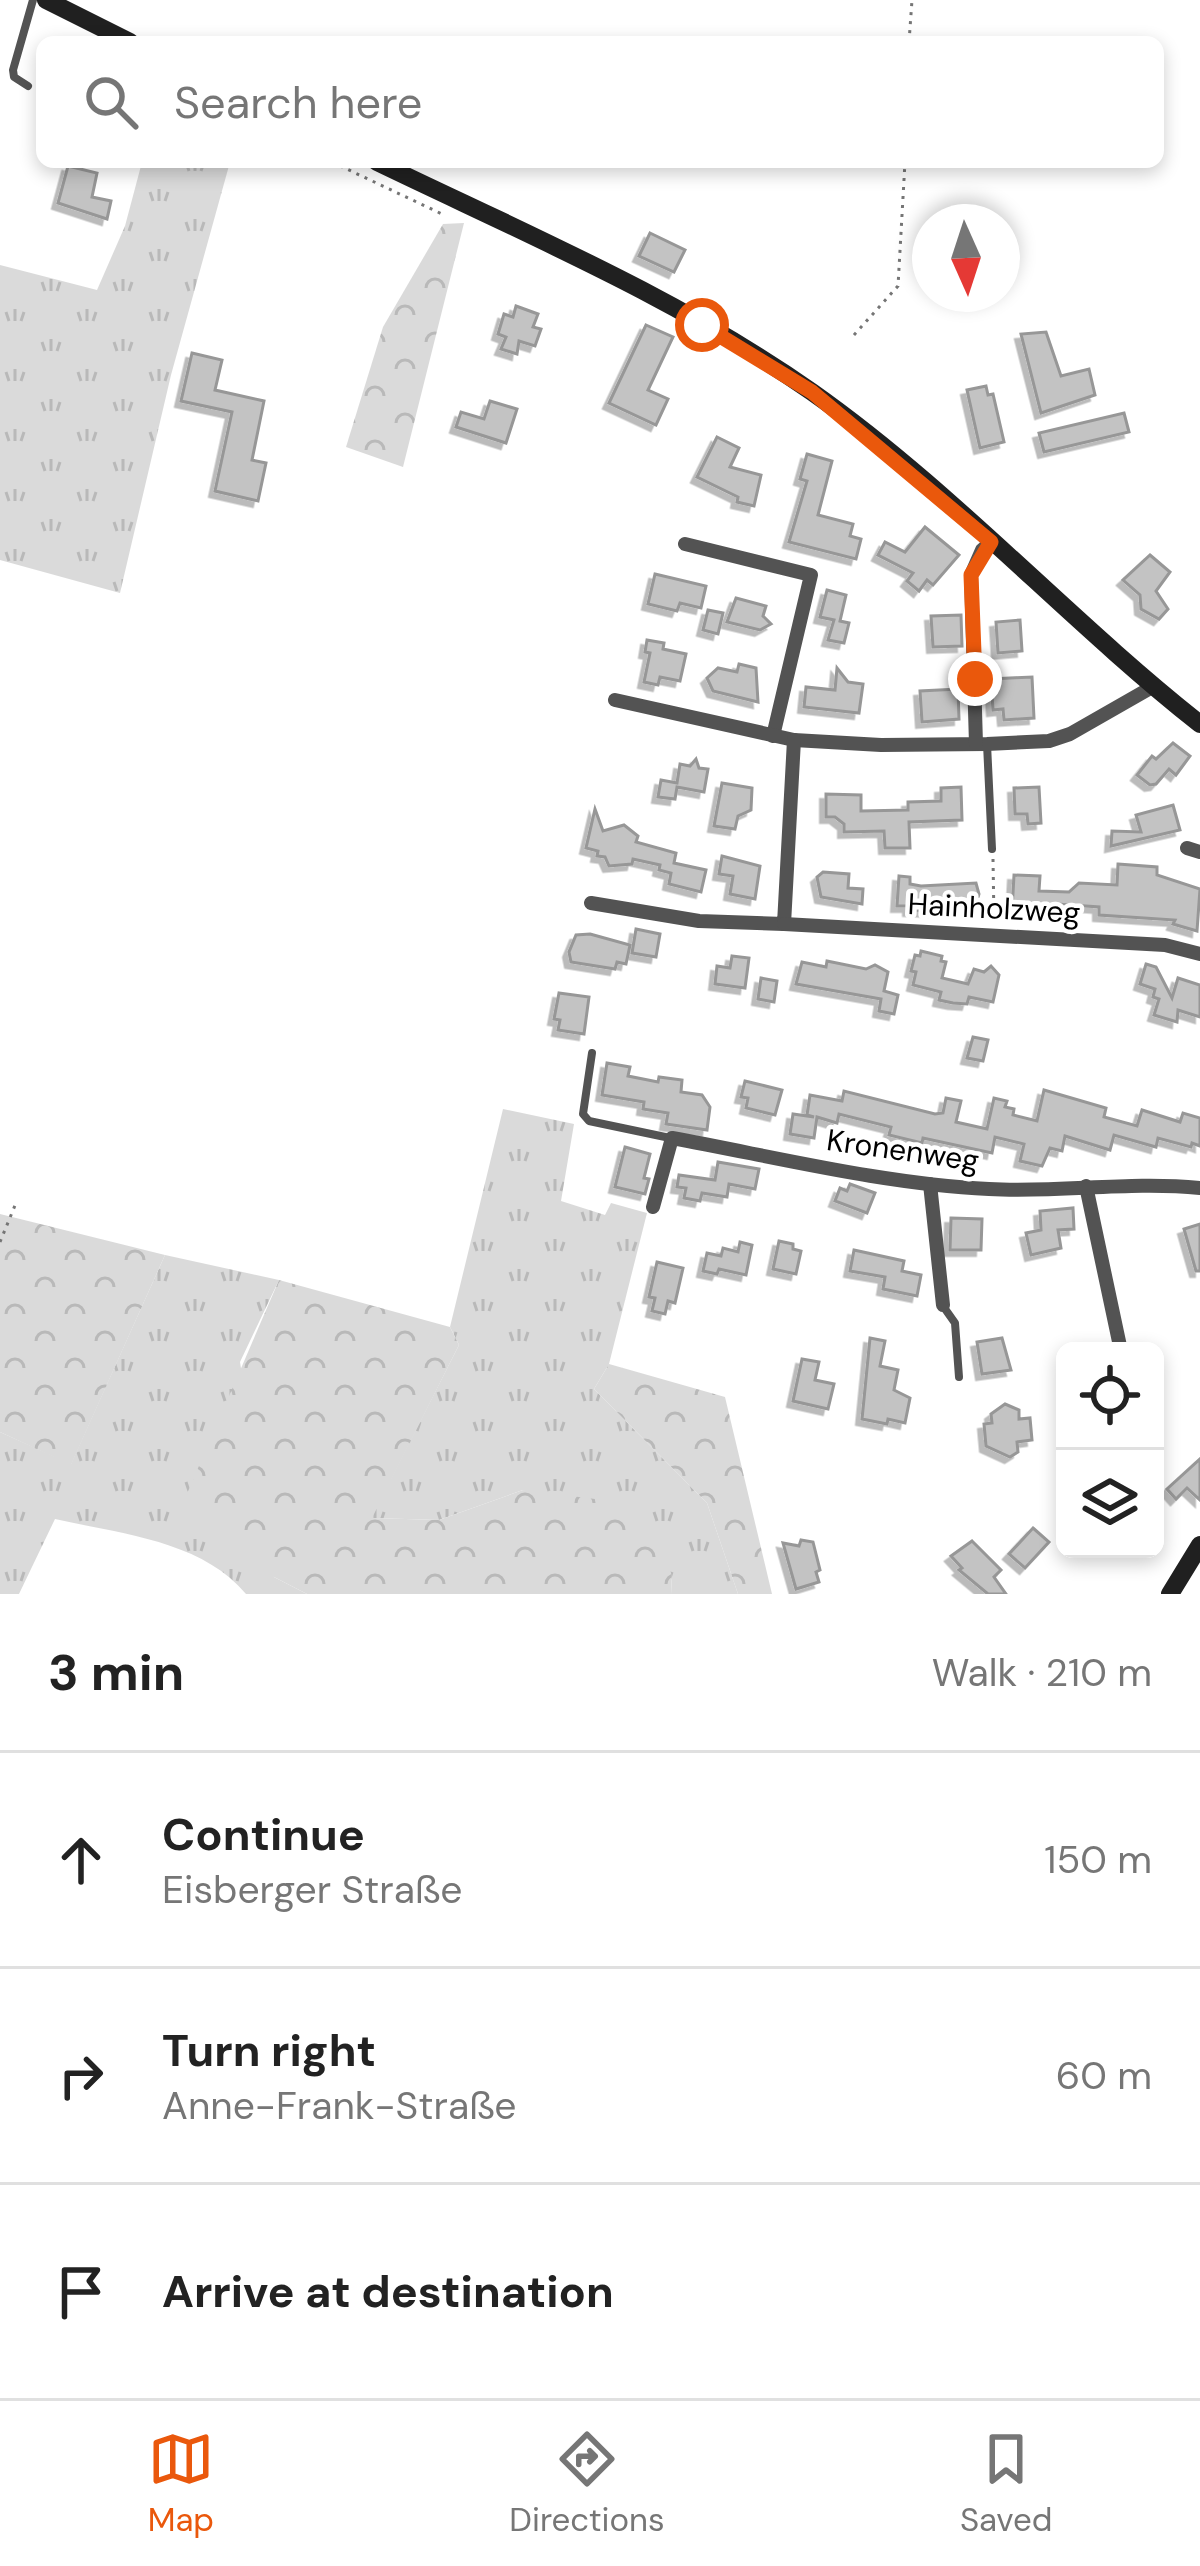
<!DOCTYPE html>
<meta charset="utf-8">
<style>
:root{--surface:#fff;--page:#f2f2f2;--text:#222;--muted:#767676;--line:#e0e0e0;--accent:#ea580c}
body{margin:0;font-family:"DM Sans",sans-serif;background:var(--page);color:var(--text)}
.controls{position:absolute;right:36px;bottom:36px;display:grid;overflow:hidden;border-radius:18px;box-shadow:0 6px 18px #0003}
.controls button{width:108px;height:108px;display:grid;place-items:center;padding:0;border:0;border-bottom:3px solid var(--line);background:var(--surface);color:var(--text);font:60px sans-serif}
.compass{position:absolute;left:912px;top:204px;width:108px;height:108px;border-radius:50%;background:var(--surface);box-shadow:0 6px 18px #0003;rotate:177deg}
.stop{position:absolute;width:36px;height:36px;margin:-27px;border:9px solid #ea580c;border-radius:50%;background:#fff}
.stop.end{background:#ea580c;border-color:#fff;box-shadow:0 3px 12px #0008}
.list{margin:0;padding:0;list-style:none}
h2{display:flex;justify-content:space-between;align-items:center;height:156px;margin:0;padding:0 48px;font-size:51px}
h2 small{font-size:39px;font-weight:400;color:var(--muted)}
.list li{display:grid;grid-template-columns:78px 1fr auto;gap:36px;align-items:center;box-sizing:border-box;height:216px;padding:0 48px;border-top:3px solid var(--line)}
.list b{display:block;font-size:45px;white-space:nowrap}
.list p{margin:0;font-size:39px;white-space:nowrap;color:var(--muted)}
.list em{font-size:39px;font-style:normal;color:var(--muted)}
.icon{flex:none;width:66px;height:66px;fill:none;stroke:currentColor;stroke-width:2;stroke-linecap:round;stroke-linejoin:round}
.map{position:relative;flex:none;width:1200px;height:1594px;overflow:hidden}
.search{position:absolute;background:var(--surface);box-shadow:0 6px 18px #0003;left:36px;right:36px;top:36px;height:132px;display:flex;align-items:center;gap:30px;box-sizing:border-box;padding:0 42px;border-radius:18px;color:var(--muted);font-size:45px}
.sheet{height:804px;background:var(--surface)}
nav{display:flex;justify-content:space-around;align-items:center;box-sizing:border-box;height:168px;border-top:3px solid var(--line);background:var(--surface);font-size:33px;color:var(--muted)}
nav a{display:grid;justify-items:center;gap:6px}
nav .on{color:var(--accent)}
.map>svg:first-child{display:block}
.grass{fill:url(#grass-tufts)}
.forest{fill:url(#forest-crowns)}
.building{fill:#c3c3c3;stroke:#979797;stroke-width:3;filter:url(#shadow)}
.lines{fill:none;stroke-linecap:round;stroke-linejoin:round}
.path{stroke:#757575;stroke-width:3;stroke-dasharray:3 6;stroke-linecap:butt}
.lane{stroke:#535353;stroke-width:8}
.street{stroke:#535353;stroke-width:14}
.secondary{stroke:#202020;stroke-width:18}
.route{stroke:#ea580c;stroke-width:15}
.labels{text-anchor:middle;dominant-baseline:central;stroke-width:9;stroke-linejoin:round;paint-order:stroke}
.street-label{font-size:30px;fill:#000;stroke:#fff}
</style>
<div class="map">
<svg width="1200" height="1594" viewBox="0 0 1200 1594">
<defs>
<pattern id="grass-tufts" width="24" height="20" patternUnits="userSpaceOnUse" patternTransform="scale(3)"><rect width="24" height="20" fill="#dadada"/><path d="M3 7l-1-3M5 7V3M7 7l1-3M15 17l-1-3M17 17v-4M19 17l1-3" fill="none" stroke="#b9b9b9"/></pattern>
<pattern id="forest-crowns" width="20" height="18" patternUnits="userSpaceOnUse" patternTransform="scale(3)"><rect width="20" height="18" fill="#dadada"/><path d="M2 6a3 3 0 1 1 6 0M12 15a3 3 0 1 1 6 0" fill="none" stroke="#b9b9b9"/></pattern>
<filter id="shadow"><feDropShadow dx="-5.5" dy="5.5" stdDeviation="0" flood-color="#0004"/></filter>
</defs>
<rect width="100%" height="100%" fill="#fff"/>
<g class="grass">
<polygon points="142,162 230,162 171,375 120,593 0,560 0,265 97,290 125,226"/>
<polygon points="503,1109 574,1124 561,1201 605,1215 611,1203 647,1213 609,1364 594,1389 707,1503 738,1594 672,1594 671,1573 523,1490 439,1520 371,1518 459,1345 450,1327"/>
<path d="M165,1255L279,1280L240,1362L274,1577L307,1594H246C201,1540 120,1534 55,1519L19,1594H0V1432L71,1464Z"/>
</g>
<g class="forest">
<polygon points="464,223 403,467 346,447 383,327 443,224"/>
<polygon points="0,1214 165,1255 71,1465 0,1432"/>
<polygon points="279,1280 450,1327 459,1345 372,1518 439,1520 523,1490 595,1499 633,1517 671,1573 672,1594 307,1594 274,1577 186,1496"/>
<polygon points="609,1364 725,1397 772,1594 738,1594 707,1503 594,1389"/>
</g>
<g class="building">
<polygon points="68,166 97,173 92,197 111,201 107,219 58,203"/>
<polygon points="650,233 685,250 674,272 639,256"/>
<polygon points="516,306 538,314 533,327 541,329 535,346 519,341 517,354 501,349 506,337 498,334 504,314 513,317"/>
<polygon points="646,325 673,337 648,390 668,399 656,425 609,403"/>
<polygon points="1046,332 1061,376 1089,369 1095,395 1041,413 1021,334"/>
<polygon points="192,353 222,360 215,390 264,401 252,460 266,463 258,501 215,491 232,412 181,401"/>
<polygon points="986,386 988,395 993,394 1004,442 980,448 967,390"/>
<polygon points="490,401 517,409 506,443 456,427 461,412 484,419"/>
<polygon points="1124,413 1129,432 1044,452 1039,433"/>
<polygon points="717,437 739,448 730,467 761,475 754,506 737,502 738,497 697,477"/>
<polygon points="807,454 832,461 818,515 853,524 850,536 861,539 856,559 789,542 807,481 800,479"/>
<polygon points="925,527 959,555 933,585 927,580 919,591 907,581 913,573 878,555 885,542 905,552"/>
<polygon points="1150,555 1170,572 1156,591 1168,609 1159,619 1141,609 1140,595 1123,580"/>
<polygon points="655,574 706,586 701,608 680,603 677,611 648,604"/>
<polygon points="827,590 846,595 840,621 849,623 844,643 828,640 834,620 820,617"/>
<polygon points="736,598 766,606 763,616 771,624 760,630 727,622"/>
<polygon points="708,610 723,613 718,634 703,630"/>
<polygon points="961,615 962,646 933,647 931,616"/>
<polygon points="1020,620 1022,651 998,653 996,622"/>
<polygon points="647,640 664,643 663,649 686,654 680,681 660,677 658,685 644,682 650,653 645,652"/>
<polygon points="739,664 756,668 758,702 713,691 707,678 718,668 737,672"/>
<polygon points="837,668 848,682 863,684 859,713 804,707 806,687 835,690"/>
<polygon points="1032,677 1034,718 1004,720 1003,709 993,710 991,679"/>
<polygon points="958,689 959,719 922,722 920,691"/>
<polygon points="1173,743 1190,756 1176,775 1169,769 1156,784 1150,785 1137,775 1152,756 1156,759"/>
<polygon points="696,759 699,768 708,769 704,792 677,787 675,799 658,797 661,780 677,783 680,764 690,766"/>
<polygon points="722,783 752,788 751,810 738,816 735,829 714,826"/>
<polygon points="961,787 962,820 909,822 910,848 885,848 884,831 844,832 844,824 835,817 826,817 826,794 861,795 861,811 908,810 908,802 941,801 941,788"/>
<polygon points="1039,787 1041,823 1028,824 1027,814 1015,814 1014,788"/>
<polygon points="1173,805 1180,830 1111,846 1112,831 1141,832 1136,815"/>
<polygon points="595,809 603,831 624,825 638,836 636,842 676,853 674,863 706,870 701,892 669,884 671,873 659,870 660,865 633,859 632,864 609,866 605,857 597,856 598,851 586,848"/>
<polygon points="722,856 760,866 755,899 730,894 733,876 719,874"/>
<polygon points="1118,864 1157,867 1157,875 1200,889 1197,931 1173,924 1175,920 1099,915 1099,907 1058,904 1058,910 1012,911 1014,875 1040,876 1039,891 1069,892 1079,883 1117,885"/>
<polygon points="823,872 849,874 848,888 863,889 862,904 821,897 817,877"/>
<polygon points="899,876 910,877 910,884 921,886 976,883 979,894 975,908 932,906 932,911 909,910 909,906 897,906"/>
<polygon points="636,929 660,934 656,957 632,953"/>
<polygon points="590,934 630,945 626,964 617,962 615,969 571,962 569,952 576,935"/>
<polygon points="921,951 942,956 941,961 946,962 942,978 968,984 974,969 984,972 991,966 999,975 993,1002 969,997 967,1004 953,1003 939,1000 941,992 913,985 916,972 911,971 915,955 920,956"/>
<polygon points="732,956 749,958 745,988 715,984 717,966 730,968"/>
<polygon points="827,961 866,969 875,965 888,972 884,991 898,995 894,1014 879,1011 881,999 796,984 802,962 826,967"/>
<polygon points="1146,964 1156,967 1172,998 1178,978 1200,985 1200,1017 1178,1010 1177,1022 1154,1015 1159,999 1153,997 1155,989 1140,984"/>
<polygon points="761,978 777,981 774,1002 758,999"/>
<polygon points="559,993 589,997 584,1034 558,1030 560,1020 554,1019"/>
<polygon points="973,1037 988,1040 983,1061 967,1058"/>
<polygon points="607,1063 630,1067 628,1076 658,1082 659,1077 682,1080 681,1092 702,1095 710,1107 707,1130 666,1124 668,1113 643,1109 644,1102 602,1095"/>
<polygon points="745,1081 782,1090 775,1115 746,1108 748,1098 741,1097"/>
<polygon points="1044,1090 1106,1108 1104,1117 1137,1126 1142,1110 1180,1122 1183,1113 1200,1118 1200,1146 1192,1143 1191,1147 1158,1138 1156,1147 1114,1135 1110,1150 1065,1136 1062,1151 1050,1148 1042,1166 1020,1161 1024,1144 995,1137 992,1153 923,1138 922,1143 889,1135 891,1127 839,1114 837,1123 817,1117 814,1138 790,1134 793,1114 814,1117 807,1115 810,1095 842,1101 844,1091 935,1114 943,1113 946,1098 961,1101 956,1122 987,1129 994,1098 1007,1101 1005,1107 1014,1109 1013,1115 1037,1121"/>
<polygon points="625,1147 650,1154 644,1178 649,1179 645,1194 615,1187"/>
<polygon points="718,1162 759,1169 755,1189 729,1184 727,1197 702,1193 700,1201 684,1198 686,1188 677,1187 679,1175 715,1180"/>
<polygon points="850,1184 875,1193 867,1213 835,1201 840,1188 847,1191"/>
<polygon points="1073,1208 1074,1229 1058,1230 1061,1248 1031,1255 1026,1233 1041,1230 1040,1211"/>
<polygon points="951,1218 982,1219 981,1250 950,1250"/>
<polygon points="1200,1224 1200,1271 1196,1271 1184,1229"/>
<polygon points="779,1241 793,1244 793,1249 801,1251 796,1274 773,1269"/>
<polygon points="740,1242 752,1245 746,1275 719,1269 717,1274 703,1271 707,1253 721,1256 723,1248 738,1252"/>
<polygon points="854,1250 904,1261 902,1271 921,1275 917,1296 883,1289 885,1277 850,1271"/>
<polygon points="657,1262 683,1268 675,1303 668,1301 665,1314 652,1311 655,1298 649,1297"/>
<polygon points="870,1338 885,1341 880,1366 898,1370 894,1390 910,1398 905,1423 888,1419 887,1424 862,1419"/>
<polygon points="1002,1338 1011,1370 982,1374 977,1342"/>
<polygon points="802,1359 819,1362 815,1380 834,1384 828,1409 793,1401"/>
<polygon points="1005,1404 1019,1410 1019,1419 1030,1418 1032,1440 1017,1442 1018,1452 1010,1457 986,1446 984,1424 992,1423 991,1414"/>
<polygon points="1200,1459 1200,1500 1187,1488 1176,1499 1167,1489"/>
<polygon points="1033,1528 1049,1542 1025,1568 1009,1554"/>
<polygon points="801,1540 813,1542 820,1570 816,1572 819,1582 796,1589 783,1543 799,1546"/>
<polygon points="972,1541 1001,1570 994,1577 1006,1594 988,1594 959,1570 962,1568 951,1556"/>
</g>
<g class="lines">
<g class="path">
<polyline points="909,42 912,0"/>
<polyline points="332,162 442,214"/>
<polyline points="854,335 898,286 905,162"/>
<polyline points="993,859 994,921"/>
<polyline points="0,1242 16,1203"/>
</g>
<g class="lane">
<polyline points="28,86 14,77 13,70 33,0"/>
<polyline points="987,744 992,849"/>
<polyline points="592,1053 583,1114 589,1121 670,1138"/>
<polyline points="943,1306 955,1323 959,1377"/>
</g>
<g class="street">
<polyline points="685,544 811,575 773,736"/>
<polyline points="615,700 794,740 881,745 987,744 1049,741 1070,734 1154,686"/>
<polyline points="976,744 971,575 982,550 991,542"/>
<polyline points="1187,848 1200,852"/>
<polyline points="591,903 699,921 784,924 794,740"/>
<polyline points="784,924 1165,945 1200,954"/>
<polyline points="930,1184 943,1305"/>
<polyline points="1086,1186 1121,1351"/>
<path d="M653,1207L672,1138C776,1157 883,1184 989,1189C1059,1193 1129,1181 1200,1188"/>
</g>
<g class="secondary">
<polyline points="46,0 130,42"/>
<path d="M377,162C524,233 678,298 812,392C951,490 1067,619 1200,724"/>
<polyline points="1170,1594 1200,1545"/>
</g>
</g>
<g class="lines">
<polyline class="route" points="702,325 812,392 991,542 971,575 975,679"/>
</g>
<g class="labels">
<g class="street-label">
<text transform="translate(994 908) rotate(3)">Hainholzweg</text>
<text transform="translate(903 1150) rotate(8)">Kronenweg</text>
</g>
</g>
</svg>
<div class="controls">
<button><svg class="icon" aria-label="locate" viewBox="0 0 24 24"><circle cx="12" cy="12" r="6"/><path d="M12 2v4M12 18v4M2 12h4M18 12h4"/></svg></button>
<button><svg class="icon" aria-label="layers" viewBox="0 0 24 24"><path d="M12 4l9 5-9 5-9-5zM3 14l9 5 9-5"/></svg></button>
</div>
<svg class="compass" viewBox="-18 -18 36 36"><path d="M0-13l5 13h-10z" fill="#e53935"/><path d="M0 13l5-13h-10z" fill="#767676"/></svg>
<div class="stop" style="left:702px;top:325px"></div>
<div class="stop end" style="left:975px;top:679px"></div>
<div class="search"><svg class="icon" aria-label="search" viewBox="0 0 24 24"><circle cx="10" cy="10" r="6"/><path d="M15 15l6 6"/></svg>Search here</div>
</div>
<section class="sheet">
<h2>3 min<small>Walk · 210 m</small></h2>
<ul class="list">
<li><svg class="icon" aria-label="ahead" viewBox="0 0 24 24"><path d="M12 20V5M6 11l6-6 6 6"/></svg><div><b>Continue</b><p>Eisberger Straße</p></div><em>150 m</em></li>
<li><svg class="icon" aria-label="right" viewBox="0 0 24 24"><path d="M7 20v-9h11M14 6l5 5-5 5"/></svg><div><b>Turn right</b><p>Anne-Frank-Straße</p></div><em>60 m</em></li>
<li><svg class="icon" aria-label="arrive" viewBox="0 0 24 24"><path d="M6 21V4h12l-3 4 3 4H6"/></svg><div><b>Arrive at destination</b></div></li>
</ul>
</section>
<nav>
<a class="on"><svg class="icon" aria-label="map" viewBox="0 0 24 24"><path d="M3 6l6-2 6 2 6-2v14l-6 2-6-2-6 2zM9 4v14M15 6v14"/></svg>Map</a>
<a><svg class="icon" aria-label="directions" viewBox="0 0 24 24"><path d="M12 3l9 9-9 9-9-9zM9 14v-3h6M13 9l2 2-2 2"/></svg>Directions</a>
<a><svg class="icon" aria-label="saved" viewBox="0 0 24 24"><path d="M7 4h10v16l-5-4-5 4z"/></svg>Saved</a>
</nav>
